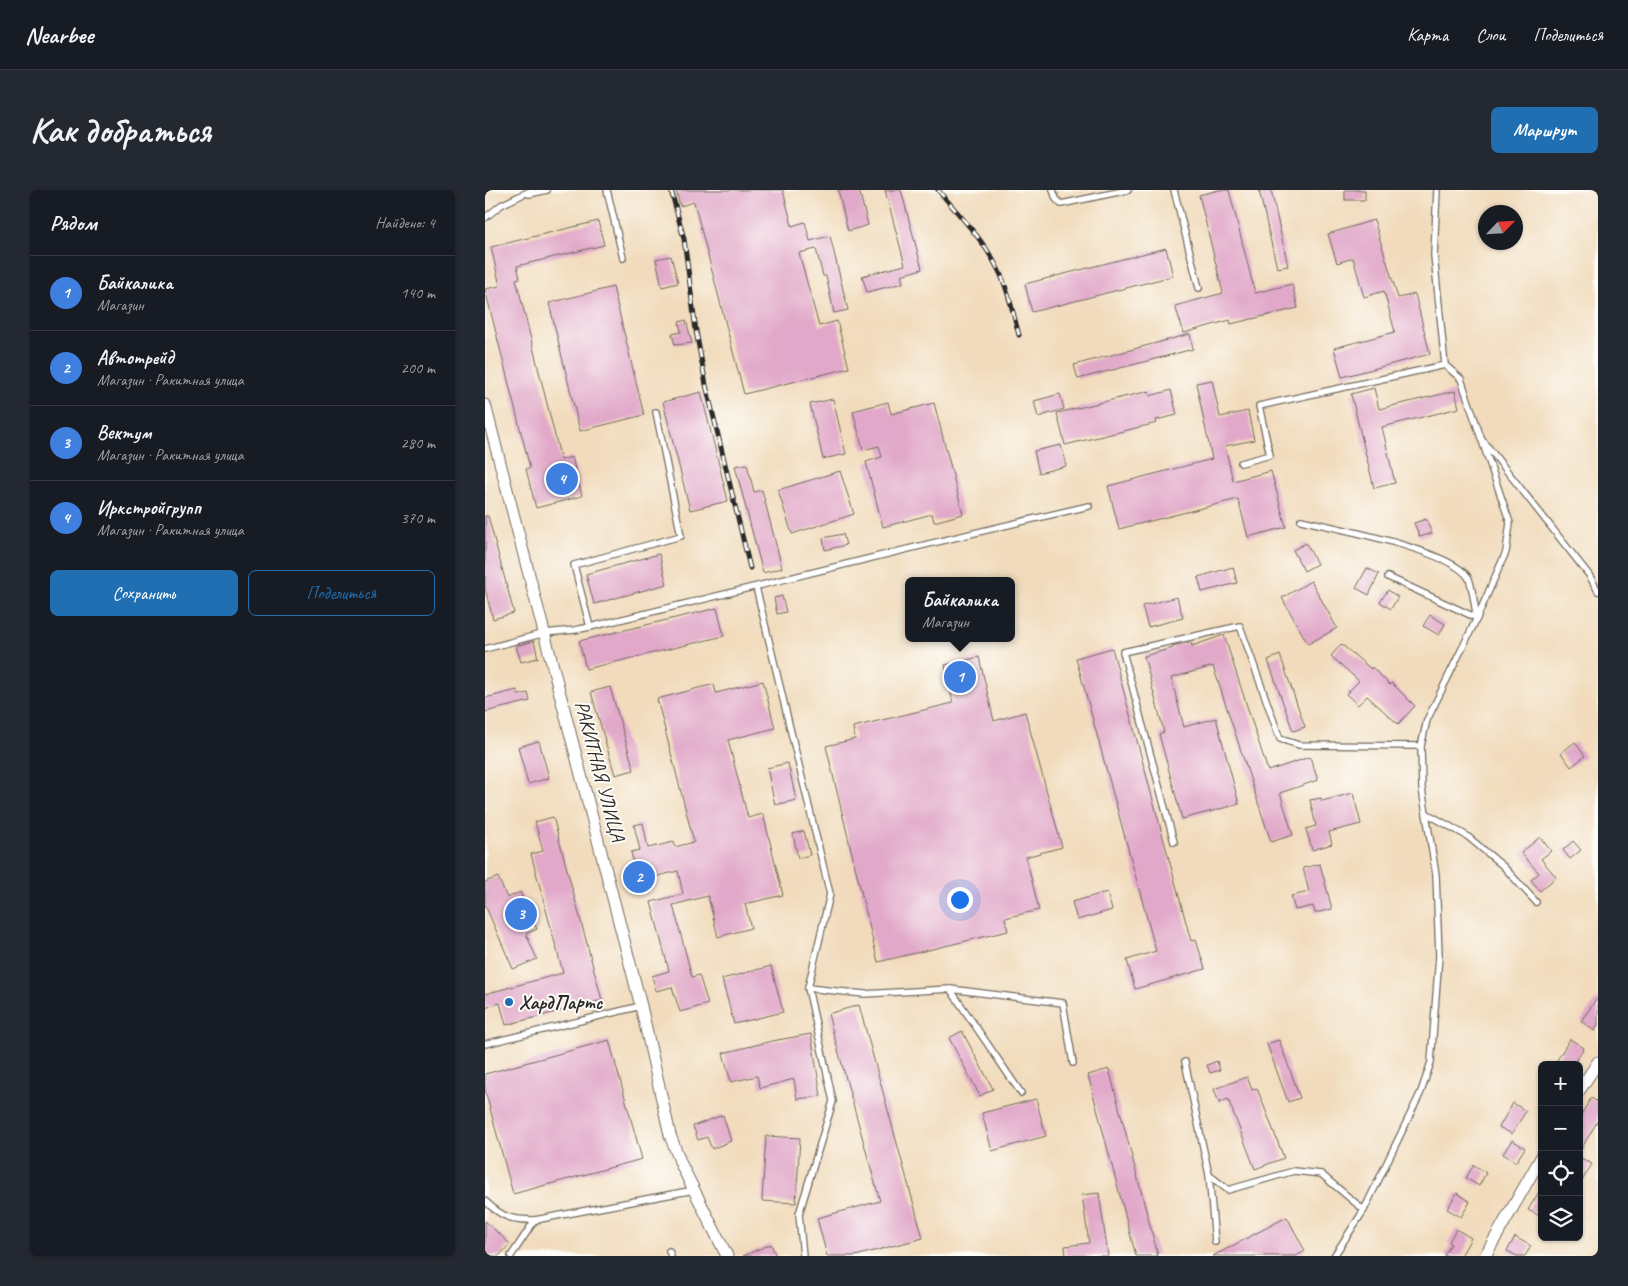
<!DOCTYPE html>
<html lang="ru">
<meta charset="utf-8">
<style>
:root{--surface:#171b24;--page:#242831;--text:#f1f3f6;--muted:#9ea1a6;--line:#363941;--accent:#1f6fb2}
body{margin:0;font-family:Caveat,sans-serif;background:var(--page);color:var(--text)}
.controls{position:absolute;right:15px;bottom:15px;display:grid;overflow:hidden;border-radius:8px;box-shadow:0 1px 4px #0004}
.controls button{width:45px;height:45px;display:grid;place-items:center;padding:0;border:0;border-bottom:1px solid var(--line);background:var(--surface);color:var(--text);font:25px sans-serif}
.compass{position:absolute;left:993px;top:15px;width:45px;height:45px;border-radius:50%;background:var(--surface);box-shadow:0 1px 4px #0004;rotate:65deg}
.you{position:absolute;left:474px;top:709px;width:18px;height:18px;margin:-12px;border:4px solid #fff;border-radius:50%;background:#1a73e8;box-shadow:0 0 0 8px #1a73e833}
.badge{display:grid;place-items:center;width:32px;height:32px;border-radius:50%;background:var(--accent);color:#fff;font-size:16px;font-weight:700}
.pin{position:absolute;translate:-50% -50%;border:2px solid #fff;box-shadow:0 1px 5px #0006}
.popup{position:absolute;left:420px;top:387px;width:110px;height:65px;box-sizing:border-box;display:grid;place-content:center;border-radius:8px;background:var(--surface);filter:drop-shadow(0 1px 4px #0005);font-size:16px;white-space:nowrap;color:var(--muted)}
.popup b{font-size:19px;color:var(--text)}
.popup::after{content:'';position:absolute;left:50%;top:100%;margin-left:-10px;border:10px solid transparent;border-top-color:var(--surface)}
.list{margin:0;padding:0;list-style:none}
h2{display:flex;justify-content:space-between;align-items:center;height:65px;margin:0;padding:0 20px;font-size:21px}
h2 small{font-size:16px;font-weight:400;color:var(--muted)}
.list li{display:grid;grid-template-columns:32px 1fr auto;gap:15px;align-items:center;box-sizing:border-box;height:75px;padding:0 20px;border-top:1px solid var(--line)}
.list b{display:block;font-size:19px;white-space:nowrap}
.list p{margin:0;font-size:16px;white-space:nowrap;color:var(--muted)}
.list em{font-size:16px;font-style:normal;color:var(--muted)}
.actions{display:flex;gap:10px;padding:15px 20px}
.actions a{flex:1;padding:11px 0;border:1px solid var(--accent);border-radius:8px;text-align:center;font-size:18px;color:var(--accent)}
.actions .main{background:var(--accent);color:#fff}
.icon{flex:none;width:28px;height:28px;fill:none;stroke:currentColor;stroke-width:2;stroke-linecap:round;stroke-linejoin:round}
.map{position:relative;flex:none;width:1113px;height:1066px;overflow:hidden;border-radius:8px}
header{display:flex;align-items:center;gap:30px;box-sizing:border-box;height:70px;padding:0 25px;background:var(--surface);border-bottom:1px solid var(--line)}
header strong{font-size:24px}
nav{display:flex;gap:28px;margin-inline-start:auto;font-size:18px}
.intro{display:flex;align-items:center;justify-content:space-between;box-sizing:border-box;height:120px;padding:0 30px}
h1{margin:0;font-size:35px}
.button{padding:12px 22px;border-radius:8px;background:var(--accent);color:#fff;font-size:18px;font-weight:700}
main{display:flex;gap:30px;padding:0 30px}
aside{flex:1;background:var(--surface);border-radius:8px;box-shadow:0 1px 4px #0004}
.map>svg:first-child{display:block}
.building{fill:#e1a8c9}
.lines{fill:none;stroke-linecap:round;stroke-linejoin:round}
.lane-casing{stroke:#70695e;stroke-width:8}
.street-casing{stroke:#70695e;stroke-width:13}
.lane{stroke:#fff;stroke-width:5.5}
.street{stroke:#fff;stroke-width:11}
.rail-casing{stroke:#2b2b2b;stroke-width:5}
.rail{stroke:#fdfcf7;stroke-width:3;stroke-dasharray:9;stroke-linecap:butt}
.poi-dot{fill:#1f6fb2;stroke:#fdfcf7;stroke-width:2}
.labels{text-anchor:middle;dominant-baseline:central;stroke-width:4;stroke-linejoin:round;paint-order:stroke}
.street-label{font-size:20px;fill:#2b2b2b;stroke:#fdfcf7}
.poi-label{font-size:20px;font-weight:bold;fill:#2b2b2b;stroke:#fdfcf7;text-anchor:start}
</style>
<header>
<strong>Nearbee</strong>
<nav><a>Карта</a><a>Слои</a><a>Поделиться</a></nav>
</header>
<div class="intro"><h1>Как добраться</h1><a class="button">Маршрут</a></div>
<main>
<aside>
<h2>Рядом<small>Найдено: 4</small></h2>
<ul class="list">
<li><span class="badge" style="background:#3f7fe0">1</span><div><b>Байкалика</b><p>Магазин</p></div><em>140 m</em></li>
<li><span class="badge" style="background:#3f7fe0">2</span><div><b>Автотрейд</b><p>Магазин · Ракитная улица</p></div><em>200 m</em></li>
<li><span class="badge" style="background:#3f7fe0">3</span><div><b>Вектум</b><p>Магазин · Ракитная улица</p></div><em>280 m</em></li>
<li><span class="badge" style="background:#3f7fe0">4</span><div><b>Иркстройгрупп</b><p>Магазин · Ракитная улица</p></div><em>370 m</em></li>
</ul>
<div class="actions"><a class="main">Сохранить</a><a>Поделиться</a></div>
</aside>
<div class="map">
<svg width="1113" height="1066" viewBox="0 0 1113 1066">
<rect width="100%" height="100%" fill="#fdfcf7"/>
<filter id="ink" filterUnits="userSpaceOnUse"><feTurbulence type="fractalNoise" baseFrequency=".02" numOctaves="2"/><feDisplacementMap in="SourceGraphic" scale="10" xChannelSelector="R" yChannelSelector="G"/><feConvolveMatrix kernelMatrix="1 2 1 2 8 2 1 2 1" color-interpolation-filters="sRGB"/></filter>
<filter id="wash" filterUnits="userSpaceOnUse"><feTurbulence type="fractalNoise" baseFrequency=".0096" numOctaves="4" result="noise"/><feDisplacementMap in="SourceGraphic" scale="20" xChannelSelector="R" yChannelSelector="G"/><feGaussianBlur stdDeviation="1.12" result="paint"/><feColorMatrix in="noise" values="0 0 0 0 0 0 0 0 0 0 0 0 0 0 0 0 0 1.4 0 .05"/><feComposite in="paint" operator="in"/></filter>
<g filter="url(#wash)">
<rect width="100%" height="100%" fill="#f1dbbc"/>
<g id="blocks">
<g class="building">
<polygon points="191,0 298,0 307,36 320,32 325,51 345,46 363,120 349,123 341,86 338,86 331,59 314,63 334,136 352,131 364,178 259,204 209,12 195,16"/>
<polygon points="353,0 374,0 383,35 363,41"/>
<polygon points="400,0 416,0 437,79 416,85 418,93 382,102 377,86 420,75"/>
<polygon points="734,0 744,0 770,103 807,94 813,118 746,134 745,130 699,143 690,116 738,103 714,5"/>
<polygon points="774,0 786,0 803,76 792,78"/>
<rect x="860" y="0" width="20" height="10"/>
<polygon points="889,30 913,108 930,104 945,164 857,187 849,158 910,142 899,101 879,107 868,68 852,73 843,44"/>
<polygon points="113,31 119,55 32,76 35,88 31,89 76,270 87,267 97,306 51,318 41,279 45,278 0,99 15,96 6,57"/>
<polygon points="681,58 688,86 547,122 540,94"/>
<polygon points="186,66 193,93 177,97 171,69"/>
<polygon points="128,97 159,225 95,241 64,113"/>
<polygon points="201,130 207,153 190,155 187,144 196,142 194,132"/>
<polygon points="705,144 708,159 593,189 589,175"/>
<polygon points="727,190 735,227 763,221 769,250 740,256 748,291 786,281 801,337 763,347 753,309 634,339 623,296 727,269 711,193"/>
<polygon points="889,198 894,219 970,201 974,218 897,237 910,293 889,298 866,204"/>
<polygon points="686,200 692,225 671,230 672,233 580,255 572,223 664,201 665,206"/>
<polygon points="216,202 243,311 205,320 178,212"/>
<polygon points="575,204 579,219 553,227 549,211"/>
<polygon points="348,209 361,264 338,269 325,214"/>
<polygon points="403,212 406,224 449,213 478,324 449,332 447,324 398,337 381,272 397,267 394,256 378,260 368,221"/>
<polygon points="576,255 581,276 554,283 549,261"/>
<polygon points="262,274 269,302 277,300 297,378 278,383 250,276"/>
<polygon points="355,281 369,324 307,344 293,300"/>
<polygon points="0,326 3,326 29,423 8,429 0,399"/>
<polygon points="941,329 947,343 935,347 929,333"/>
<polygon points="358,344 361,355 340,360 338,348"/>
<polygon points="821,353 832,374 819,381 808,360"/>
<polygon points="174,364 182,394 109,414 101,384"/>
<polygon points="748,377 752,393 717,402 713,387"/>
<polygon points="882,378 894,384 884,405 871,398"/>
<polygon points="826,391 852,438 823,454 797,408"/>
<polygon points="903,400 913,407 906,419 895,412"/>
<polygon points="297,406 301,422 292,424 289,408"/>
<polygon points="692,407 698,428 663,437 657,416"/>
<polygon points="232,418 239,446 101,479 94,451"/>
<polygon points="945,425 960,434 954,445 938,436"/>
<polygon points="739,445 783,581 825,567 833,590 795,603 808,645 786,652 728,476 686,488 699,537 731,528 754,614 697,629 674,544 679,542 659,466 688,458 687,456 706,452 707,456"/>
<polygon points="49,451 53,468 36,472 31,456"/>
<polygon points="856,454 886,479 887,477 905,495 907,493 930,516 913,534 882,506 873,515 861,504 874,491 846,466"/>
<polygon points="627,458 706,751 711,750 720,779 650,799 642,770 671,761 591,468"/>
<polygon points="795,465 820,537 808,541 783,470"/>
<polygon points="494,467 509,531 540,522 577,657 541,667 554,720 520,728 523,741 393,772 341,556 370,549 368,537 468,513 460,475"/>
<polygon points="278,491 290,538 243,550 263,628 278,624 298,705 260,714 266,738 233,747 223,706 188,715 207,787 214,785 223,814 195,822 187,797 171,801 167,786 184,781 166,712 198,704 193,681 153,691 146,662 155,660 149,635 158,633 163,658 189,652 190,657 209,652 172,509 229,494 231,503"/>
<polygon points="125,497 149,580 130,585 106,502"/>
<polygon points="32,500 33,505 43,503 45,511 0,522 0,508"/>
<polygon points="54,551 64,588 43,594 33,557"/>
<polygon points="1090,552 1100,566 1086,577 1076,563"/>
<polygon points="303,573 311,610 290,615 282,578"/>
<polygon points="868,603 876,634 844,642 847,654 827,660 821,639 831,636 825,610 836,608 837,611"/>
<polygon points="68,627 117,810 21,835 15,813 0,818 0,804 78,783 46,664 58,661 50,632"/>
<polygon points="319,641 325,665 313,668 308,644"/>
<polygon points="1055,647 1066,661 1056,669 1071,687 1055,701 1046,690 1054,683 1036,663"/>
<polygon points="1088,651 1096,660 1085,669 1078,660"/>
<polygon points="835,674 847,719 830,723 828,716 810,720 806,706 824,702 818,678"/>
<polygon points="13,687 22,708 35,702 52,739 41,744 52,769 28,779 0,715 0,692"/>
<polygon points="622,702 627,720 592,730 587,712"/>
<polygon points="286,776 298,822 249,834 237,789"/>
<polygon points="1113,807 1113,835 1109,841 1096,831"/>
<polygon points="374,815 438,1048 370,1066 342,1066 332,1028 395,1011 343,824"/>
<polygon points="477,841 508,899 495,906 464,848"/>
<polygon points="326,844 336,906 312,909 309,889 275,898 272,886 246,892 238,863 287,851"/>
<polygon points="1085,849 1099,858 1088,875 1069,875"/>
<polygon points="124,850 157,969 28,1004 0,900 0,884"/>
<polygon points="794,850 815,908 803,912 782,854"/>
<polygon points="732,871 735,880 725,883 722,875"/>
<polygon points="624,879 673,1066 651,1066 603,885"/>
<polygon points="762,887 767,900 772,898 799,968 770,979 743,909 734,913 729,899"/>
<polygon points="1106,908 1113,912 1113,930 1094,963 1094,928"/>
<polygon points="551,909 561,946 507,961 497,923"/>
<polygon points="1028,913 1041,921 1027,944 1014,937"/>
<polygon points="238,925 246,951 227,959 222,947 213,950 208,936"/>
<polygon points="281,946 315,948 311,1013 277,1011"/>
<polygon points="1027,950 1040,958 1031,972 1018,964"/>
<polygon points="1094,967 1107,974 1094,996"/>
<polygon points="989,975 1001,983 994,996 981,988"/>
<polygon points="1057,997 1057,1027 1043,1020"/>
<polygon points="614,1003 623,1066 606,1066 605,1065 581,1066 580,1056 604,1053 597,1005"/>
<polygon points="972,1003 985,1012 976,1027 962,1019"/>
<polygon points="802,1027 820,1061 811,1066 728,1066"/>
<polygon points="0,1031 25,1054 14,1066 0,1066"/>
<polygon points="971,1039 986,1048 976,1066 959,1066 966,1054 964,1052"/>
<polygon points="1030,1047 1046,1056 1040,1066 1032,1066 1022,1061"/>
<polygon points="286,1054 291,1066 258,1066"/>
</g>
</g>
</g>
<g filter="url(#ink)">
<use href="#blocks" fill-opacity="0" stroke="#70695e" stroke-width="1"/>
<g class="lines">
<defs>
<g id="lane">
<polyline points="122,0 138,68"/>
<polyline points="568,0 571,9 576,14 643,0"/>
<polyline points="689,0 714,98"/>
<polyline points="44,4 62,0"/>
<polyline points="0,28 16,15 47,0"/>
<polyline points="999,252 1104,385 1113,401"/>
<polyline points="756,273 785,265 774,216 960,175"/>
<path d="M816,330C850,338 965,360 983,387C987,392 990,420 992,428"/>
<polyline points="903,387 992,428"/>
<polyline points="271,397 345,704 323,798 348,911 314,1024 318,1066"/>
<polyline points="105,437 89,375 196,346 171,222"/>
<path d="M0,459L60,443L90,440L105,437C272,397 437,354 604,316"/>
<polyline points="941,623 982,646 1018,676 1051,712"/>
<polyline points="689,652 638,462 755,436 795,549 814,555 936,556"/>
<polyline points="323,798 379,804 465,799 536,903"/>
<polyline points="465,799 578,813 588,873"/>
<polyline points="0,854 156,816"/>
<polyline points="700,872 724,985 743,1000 809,981 836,984 879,1020"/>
<polyline points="724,985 730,1052"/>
<path d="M0,1011C18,1028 26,1030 50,1030L209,1000"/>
<polyline points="184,1061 186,1066"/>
<polyline points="26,1066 50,1030"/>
<polyline points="849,1066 879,1020 936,902 946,872 954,766 951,685 937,599 936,556 942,530 992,428 1021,362 1025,333 976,189 960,175 949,65 952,0"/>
</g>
<g id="street">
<polyline points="0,215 156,816 185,945 196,974 242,1066"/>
<polyline points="1094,901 1113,872"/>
<polyline points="1000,1066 1057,966"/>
</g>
</defs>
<use href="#lane" class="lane-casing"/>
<use href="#street" class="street-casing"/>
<use href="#lane" class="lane"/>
<use href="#street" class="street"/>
<defs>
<g id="rail">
<polyline points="186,0 199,49 211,141 221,195 265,378"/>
<path d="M453,0C475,26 499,50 514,81C524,101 528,124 534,145"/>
</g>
</defs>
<use href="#rail" class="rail-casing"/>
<use href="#rail" class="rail"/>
</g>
</g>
<circle class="poi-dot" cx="24" cy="812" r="5"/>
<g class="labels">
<g class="street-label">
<text transform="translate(115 581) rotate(75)">РАКИТНАЯ УЛИЦА</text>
</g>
<g class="poi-label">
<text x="34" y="812">ХардПартс</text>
</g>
</g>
</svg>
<div class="controls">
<button>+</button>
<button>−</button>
<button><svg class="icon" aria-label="locate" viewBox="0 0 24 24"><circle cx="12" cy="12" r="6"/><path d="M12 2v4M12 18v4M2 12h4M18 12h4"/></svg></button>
<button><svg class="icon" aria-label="layers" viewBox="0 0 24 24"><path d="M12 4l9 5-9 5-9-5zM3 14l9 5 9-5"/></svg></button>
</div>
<svg class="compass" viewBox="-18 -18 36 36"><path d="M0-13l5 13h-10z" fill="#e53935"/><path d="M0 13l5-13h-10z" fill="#9ea1a6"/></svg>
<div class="you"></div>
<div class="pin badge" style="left:475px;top:487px;background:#3f7fe0">1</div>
<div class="popup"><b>Байкалика</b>Магазин</div>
<div class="pin badge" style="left:154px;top:687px;background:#3f7fe0">2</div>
<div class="pin badge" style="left:36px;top:724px;background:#3f7fe0">3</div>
<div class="pin badge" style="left:77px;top:289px;background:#3f7fe0">4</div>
</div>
</main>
